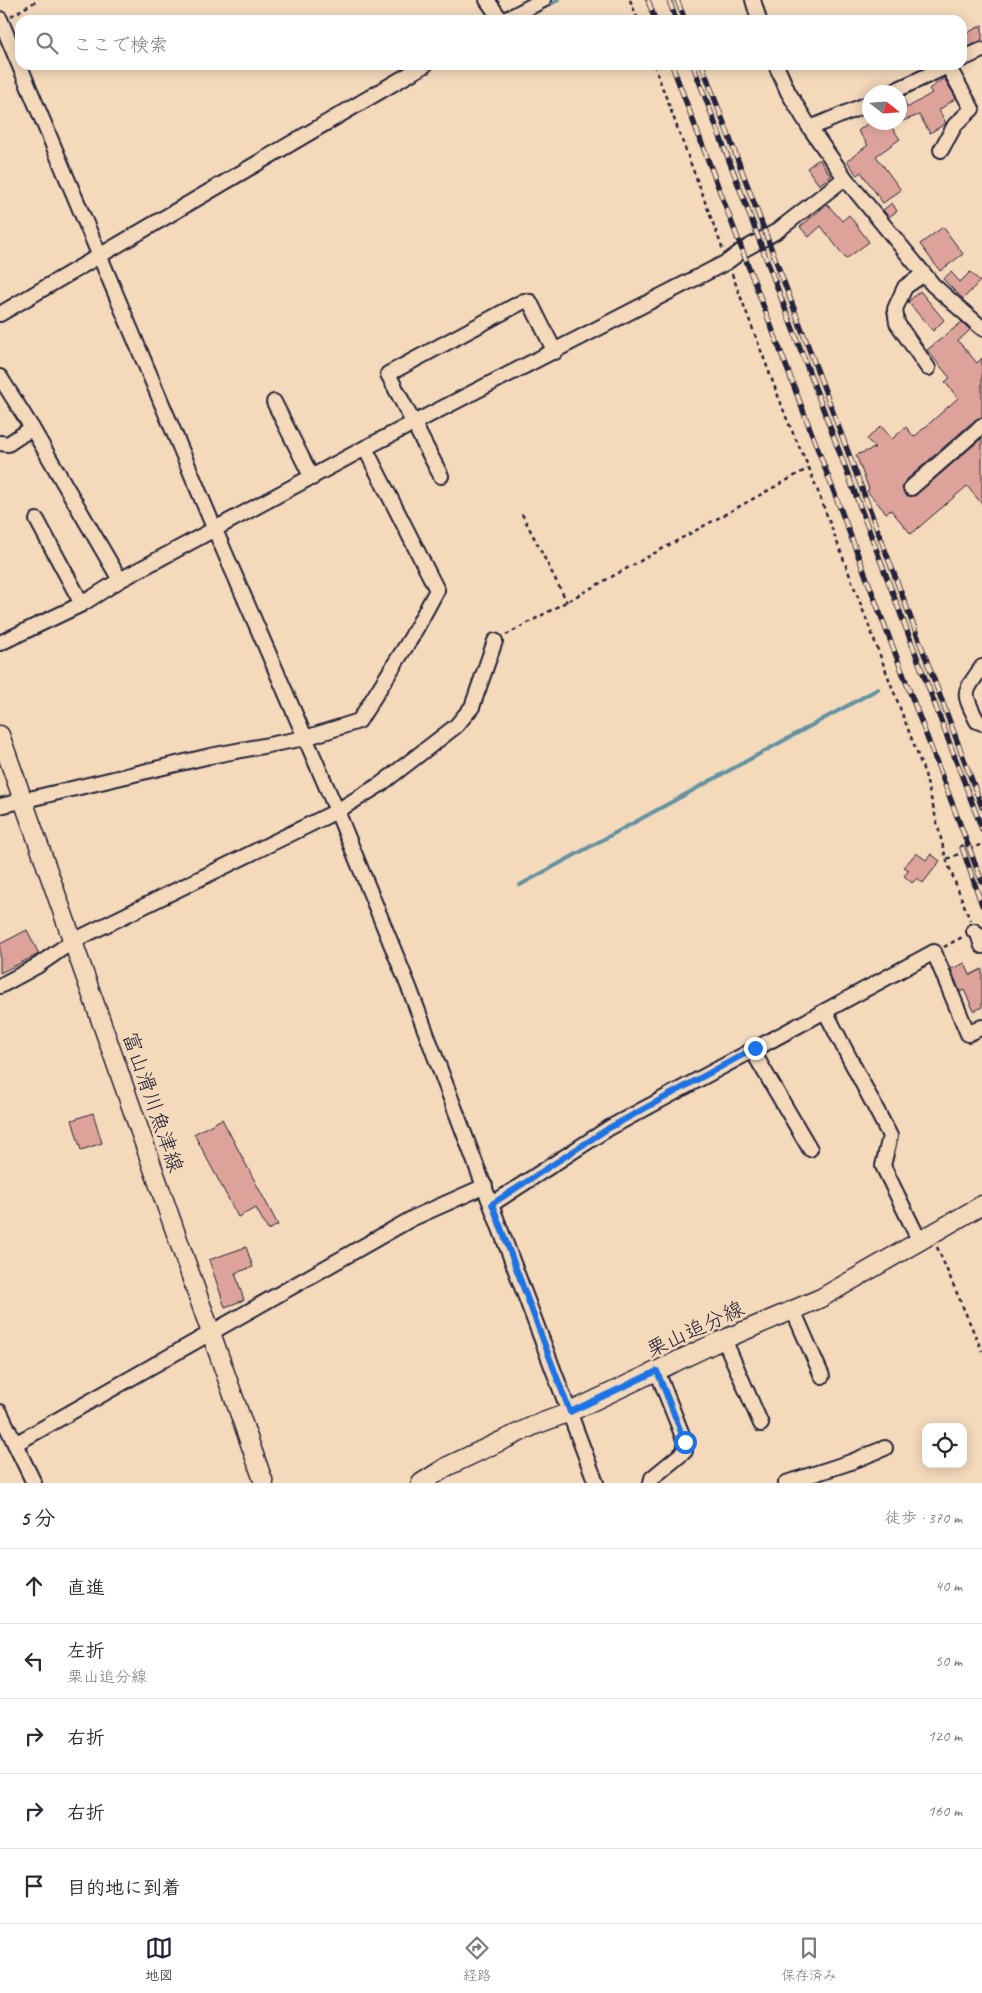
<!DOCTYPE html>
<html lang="ja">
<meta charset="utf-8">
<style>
:root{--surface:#fff;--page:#f2f2f3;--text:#2b2b33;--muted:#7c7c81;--line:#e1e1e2;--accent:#22223b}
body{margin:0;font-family:Caveat,"Klee One",sans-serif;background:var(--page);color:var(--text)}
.controls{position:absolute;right:15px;bottom:15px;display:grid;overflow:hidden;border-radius:10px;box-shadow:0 2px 12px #0003}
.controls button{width:45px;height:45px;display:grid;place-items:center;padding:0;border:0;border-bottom:1px solid var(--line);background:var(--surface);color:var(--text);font:25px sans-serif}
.compass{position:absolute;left:862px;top:85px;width:45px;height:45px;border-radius:50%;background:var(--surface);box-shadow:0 2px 12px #0003;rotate:107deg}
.stop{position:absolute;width:15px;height:15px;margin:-11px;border:4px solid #1a73e8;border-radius:50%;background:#fff}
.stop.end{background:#1a73e8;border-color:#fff;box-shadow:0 1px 5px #0008}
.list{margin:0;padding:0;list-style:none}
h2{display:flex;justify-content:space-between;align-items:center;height:65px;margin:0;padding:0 20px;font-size:21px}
h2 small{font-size:16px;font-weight:400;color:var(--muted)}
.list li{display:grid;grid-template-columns:32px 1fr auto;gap:15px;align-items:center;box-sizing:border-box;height:75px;padding:0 20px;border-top:1px solid var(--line)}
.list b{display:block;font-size:19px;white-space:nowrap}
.list p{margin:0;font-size:16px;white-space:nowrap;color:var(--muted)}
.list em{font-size:16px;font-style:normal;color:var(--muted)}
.icon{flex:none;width:28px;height:28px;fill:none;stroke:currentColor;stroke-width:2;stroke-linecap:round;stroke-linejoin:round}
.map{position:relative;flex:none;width:982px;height:1483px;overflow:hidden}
.search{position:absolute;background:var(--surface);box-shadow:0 2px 12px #0003;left:15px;right:15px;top:15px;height:55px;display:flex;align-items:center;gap:12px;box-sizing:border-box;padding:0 18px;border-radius:15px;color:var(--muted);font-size:19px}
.sheet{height:440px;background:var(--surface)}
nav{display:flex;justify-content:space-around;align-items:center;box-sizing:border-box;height:70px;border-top:1px solid var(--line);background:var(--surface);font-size:14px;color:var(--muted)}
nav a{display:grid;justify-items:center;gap:2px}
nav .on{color:var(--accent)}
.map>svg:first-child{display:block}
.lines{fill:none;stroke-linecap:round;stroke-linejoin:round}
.stream{stroke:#6393a2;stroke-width:4}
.building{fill:#dda39a;stroke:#22223b}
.minor-casing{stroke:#22223b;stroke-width:18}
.major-casing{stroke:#22223b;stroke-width:21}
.path{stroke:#22223b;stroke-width:2.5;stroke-dasharray:4 4;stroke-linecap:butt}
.minor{stroke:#f4d9bb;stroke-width:14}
.major{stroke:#f4d9bb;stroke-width:18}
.rail-casing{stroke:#22223b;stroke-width:5.5}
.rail{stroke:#f4d9bb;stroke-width:4;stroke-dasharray:11;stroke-linecap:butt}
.route{stroke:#1a73e8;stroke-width:6}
.labels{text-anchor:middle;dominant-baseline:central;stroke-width:5;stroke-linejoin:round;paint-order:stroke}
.street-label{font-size:21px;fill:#22223b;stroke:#f4d9bb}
</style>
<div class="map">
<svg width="982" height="1483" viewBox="0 0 982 1483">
<rect width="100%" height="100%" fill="#f4d9bb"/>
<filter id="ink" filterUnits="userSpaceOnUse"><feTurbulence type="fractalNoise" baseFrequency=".02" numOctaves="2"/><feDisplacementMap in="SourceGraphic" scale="10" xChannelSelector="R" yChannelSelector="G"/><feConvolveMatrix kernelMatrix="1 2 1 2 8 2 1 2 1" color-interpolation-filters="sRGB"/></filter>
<g filter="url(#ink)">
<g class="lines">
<g class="stream">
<polyline points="521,20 558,0"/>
<polyline points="520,885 878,689"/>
</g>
</g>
<g class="building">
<polygon points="982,25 982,40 962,49 962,36"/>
<polygon points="944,78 956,98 939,110 946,123 930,133 919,115 900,122 900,98 903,97 907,108 932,93 929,89"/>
<polygon points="869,122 898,122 890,125 900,139 876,156 901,190 883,203 861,172 857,175 847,161 868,145 858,131"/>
<polygon points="819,159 831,176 819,185 807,168"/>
<polygon points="892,203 897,211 889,217 883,210"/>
<polygon points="827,204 842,221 849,215 869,242 846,259 821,226 809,237 800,227"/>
<polygon points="943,227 963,254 940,271 920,244"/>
<polygon points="951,272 960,282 970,272 980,281 963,299 943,279"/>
<polygon points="920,291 944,320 933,331 908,302"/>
<polygon points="962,322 970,330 958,341 977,363 982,358 982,417 976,419 905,481 902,489 908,496 916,495 982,438 982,504 967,486 911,534 891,510 886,513 867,491 869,489 856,455 875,448 867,439 881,426 892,439 906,427 914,437 958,398 945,382 950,378 927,350"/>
<polygon points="916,853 926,860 931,854 940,861 923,883 917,878 912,883 904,876 909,870 904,867"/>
<polygon points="27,930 39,954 0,973 0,944"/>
<polygon points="965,963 970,975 982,969 982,1007 974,1011 964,990 960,992 951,969"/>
<polygon points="93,1113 102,1143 81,1150 72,1120"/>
<polygon points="222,1119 278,1225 268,1230 256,1208 238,1217 194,1134"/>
<polygon points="246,1247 253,1267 235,1273 244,1300 225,1307 209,1260"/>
</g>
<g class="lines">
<defs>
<g id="minor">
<polyline points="487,0 501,20"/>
<polyline points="753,0 759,20"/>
<polyline points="0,19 215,530 337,811 410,990 596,1483"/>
<polyline points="505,20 543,0"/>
<polyline points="962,59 982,50"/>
<polyline points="776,65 788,92 810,128 845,178 933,285 982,328"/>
<polyline points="892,92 950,65"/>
<polyline points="810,128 870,103"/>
<polyline points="941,150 955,125 972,109 948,66"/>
<polyline points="924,274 905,287 895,309 897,323 928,368"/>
<polyline points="0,314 425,65"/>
<polyline points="0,377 32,428 8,444 0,443"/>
<polyline points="274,402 312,478"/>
<polyline points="32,428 120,580"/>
<polyline points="441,476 388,374 524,301 530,302 555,352"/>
<polyline points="911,488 982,426"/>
<polyline points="37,520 82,604"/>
<polyline points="0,643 82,604 120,580 365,448 727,262 743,250 777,231 845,178"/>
<path d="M982,667C963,695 962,690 977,721L982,723"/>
<polyline points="0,806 210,756 305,738 359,721 411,638 437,590 365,448"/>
<polyline points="974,931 978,934 982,946"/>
<polyline points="0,986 37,966 73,941 337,811 381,784 456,726 472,707 495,641"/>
<polyline points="825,1011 890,1136 883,1166 920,1242"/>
<polyline points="752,1050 810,1149"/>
<polyline points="492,1204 609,1128 934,952 968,1034 982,1027"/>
<polyline points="793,1310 822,1376"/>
<polyline points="724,1339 761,1424"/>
<polyline points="0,1412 15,1444 413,1218 485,1186"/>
<polyline points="15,1444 34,1483"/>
<polyline points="651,1483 652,1478 685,1451 685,1442 657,1371"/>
<polyline points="786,1483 848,1463 885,1448"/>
</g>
<g id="major">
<polyline points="0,735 264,1483"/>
<polyline points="421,1483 448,1466 535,1425 570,1412 713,1344 821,1298 982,1205"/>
</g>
</defs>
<use href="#minor" class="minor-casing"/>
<use href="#major" class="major-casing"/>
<g class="path">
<polyline points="630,0 638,20"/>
<polyline points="11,16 38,0"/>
<polyline points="654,65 723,250"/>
<polyline points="732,274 788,422 809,468 925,774 946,859 970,920"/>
<polyline points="522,514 567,602"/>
<polyline points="506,635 809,468"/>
<polyline points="947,859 982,844"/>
<polyline points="944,947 964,936"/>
<polyline points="937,1247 982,1351"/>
</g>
<use href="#minor" class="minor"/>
<use href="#major" class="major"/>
<defs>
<g id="rail">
<polyline points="648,0 655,20"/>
<polyline points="669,0 676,20"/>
<polyline points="677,0 685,20"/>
<polyline points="672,65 982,882"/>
<polyline points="693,65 982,829"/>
<polyline points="702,65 982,807"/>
<polyline points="962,847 982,905"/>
</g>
</defs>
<use href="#rail" class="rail-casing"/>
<use href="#rail" class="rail"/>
</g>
</g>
<g class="lines" filter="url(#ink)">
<polyline class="route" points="685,1442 657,1371 570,1412 492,1204 609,1128 755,1048"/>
</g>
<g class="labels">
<g class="street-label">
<text transform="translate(153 1102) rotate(71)">富山滑川魚津線</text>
<text transform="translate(695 1329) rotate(-25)">栗山追分線</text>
</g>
</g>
</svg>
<div class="controls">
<button><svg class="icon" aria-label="locate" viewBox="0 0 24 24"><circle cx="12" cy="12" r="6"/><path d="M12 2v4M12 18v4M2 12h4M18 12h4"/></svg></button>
</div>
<svg class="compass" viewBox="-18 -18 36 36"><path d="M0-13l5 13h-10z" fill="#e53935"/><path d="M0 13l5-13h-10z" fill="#7c7c81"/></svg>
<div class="stop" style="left:685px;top:1442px"></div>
<div class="stop end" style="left:755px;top:1048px"></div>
<div class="search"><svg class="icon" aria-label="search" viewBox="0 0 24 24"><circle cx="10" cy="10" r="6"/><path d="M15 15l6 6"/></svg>ここで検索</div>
</div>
<section class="sheet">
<h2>5 分<small>徒歩 · 370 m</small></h2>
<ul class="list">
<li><svg class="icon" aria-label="ahead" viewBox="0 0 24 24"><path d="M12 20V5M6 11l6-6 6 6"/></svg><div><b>直進</b></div><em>40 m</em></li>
<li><svg class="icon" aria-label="left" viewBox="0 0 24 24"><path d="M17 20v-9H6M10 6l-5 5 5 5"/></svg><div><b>左折</b><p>栗山追分線</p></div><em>50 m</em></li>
<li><svg class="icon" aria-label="right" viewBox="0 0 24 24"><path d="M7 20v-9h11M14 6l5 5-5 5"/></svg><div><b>右折</b></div><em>120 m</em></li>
<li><svg class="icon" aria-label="right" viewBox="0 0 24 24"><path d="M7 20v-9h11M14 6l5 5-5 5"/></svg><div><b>右折</b></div><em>160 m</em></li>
<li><svg class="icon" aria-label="arrive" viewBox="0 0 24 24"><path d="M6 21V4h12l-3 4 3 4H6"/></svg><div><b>目的地に到着</b></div></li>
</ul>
</section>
<nav>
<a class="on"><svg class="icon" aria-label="map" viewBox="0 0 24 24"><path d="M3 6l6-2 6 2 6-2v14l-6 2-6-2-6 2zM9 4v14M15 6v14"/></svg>地図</a>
<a><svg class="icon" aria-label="directions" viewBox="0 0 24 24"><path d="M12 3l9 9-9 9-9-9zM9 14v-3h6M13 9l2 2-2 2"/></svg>経路</a>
<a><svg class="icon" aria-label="saved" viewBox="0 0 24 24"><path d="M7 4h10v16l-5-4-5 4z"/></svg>保存済み</a>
</nav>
